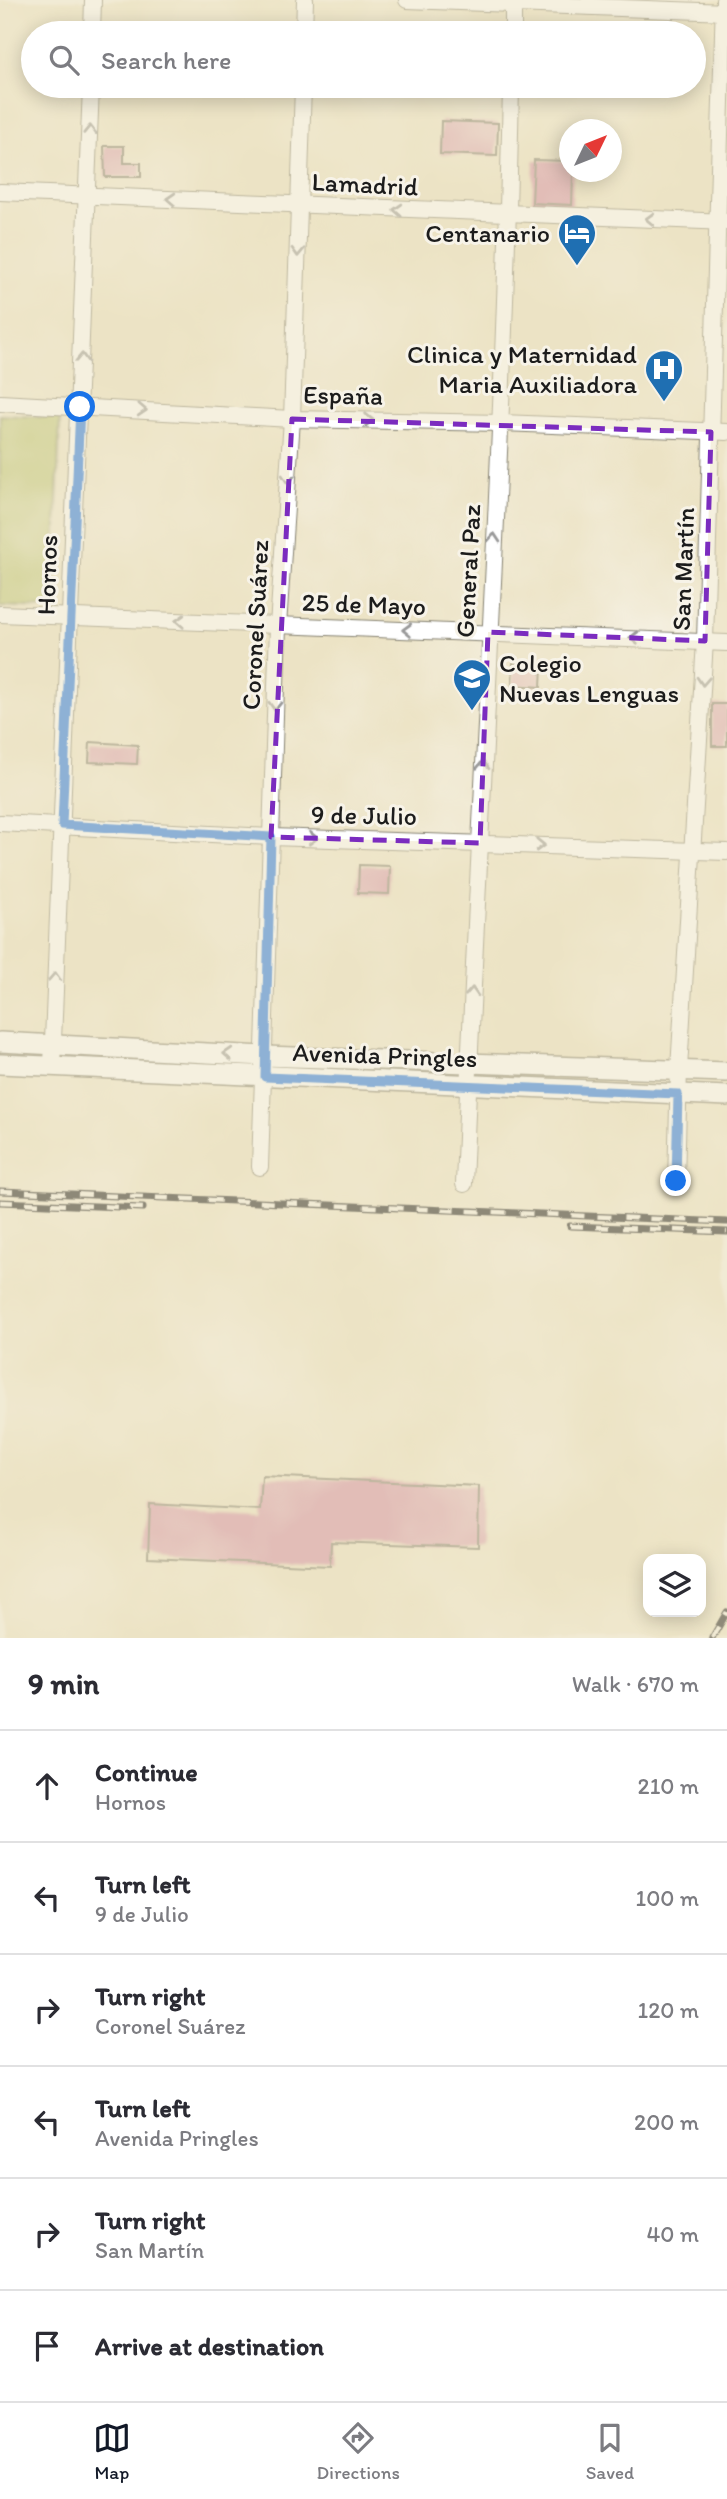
<!DOCTYPE html>
<meta charset="utf-8">
<style>
:root{--surface:#fff;--page:#f2f2f3;--text:#2b2b33;--muted:#7c7c81;--line:#e1e1e2;--accent:#111827}
body{margin:0;font-family:Itim,sans-serif;background:var(--page);color:var(--text)}
.controls{position:absolute;right:21px;bottom:21px;display:grid;overflow:hidden;border-radius:14px;box-shadow:0 4px 18px #0003}
.controls button{width:63px;height:63px;display:grid;place-items:center;padding:0;border:0;border-bottom:2px solid var(--line);background:var(--surface);color:var(--text);font:35px sans-serif}
.compass{position:absolute;left:559px;top:119px;width:63px;height:63px;border-radius:50%;background:var(--surface);box-shadow:0 4px 18px #0003;rotate:47deg}
.stop{position:absolute;width:21px;height:21px;margin:-16px;border:5px solid #1a73e8;border-radius:50%;background:#fff}
.stop.end{background:#1a73e8;border-color:#fff;box-shadow:0 2px 7px #0008}
.list{margin:0;padding:0;list-style:none}
h2{display:flex;justify-content:space-between;align-items:center;height:91px;margin:0;padding:0 28px;font-size:30px}
h2 small{font-size:23px;font-weight:400;color:var(--muted)}
.list li{display:grid;grid-template-columns:46px 1fr auto;gap:21px;align-items:center;box-sizing:border-box;height:112px;padding:0 28px;border-top:2px solid var(--line)}
.list b{display:block;font-size:26px;white-space:nowrap}
.list p{margin:0;font-size:23px;white-space:nowrap;color:var(--muted)}
.list em{font-size:23px;font-style:normal;color:var(--muted)}
.icon{flex:none;width:38px;height:38px;fill:none;stroke:currentColor;stroke-width:2;stroke-linecap:round;stroke-linejoin:round}
.map{position:relative;flex:none;width:727px;height:1638px;overflow:hidden}
.search{position:absolute;background:var(--surface);box-shadow:0 4px 18px #0003;left:21px;right:21px;top:21px;height:77px;display:flex;align-items:center;gap:18px;box-sizing:border-box;padding:0 24px;border-radius:38px;color:var(--muted);font-size:26px}
.sheet{height:763px;background:var(--surface)}
nav{display:flex;justify-content:space-around;align-items:center;box-sizing:border-box;height:98px;border-top:2px solid var(--line);background:var(--surface);font-size:19px;color:var(--muted)}
nav a{display:grid;justify-items:center;gap:4px}
nav .on{color:var(--accent)}
.map>svg:first-child{display:block}
.green{fill:#b1bd5f;stroke:#666c3e;stroke-width:2}
.building{fill:#d58fa7}
.lines{fill:none;stroke-linecap:round;stroke-linejoin:round}
.minor-casing{stroke:#848070;stroke-width:18}
.major-casing{stroke:#848070;stroke-width:22}
.minor{stroke:#fff;stroke-width:16}
.major{stroke:#fff;stroke-width:19}
.rail-casing{stroke:#1c1c1c;stroke-width:7}
.rail{stroke:#f7f3e8;stroke-width:4.5;stroke-dasharray:13;stroke-linecap:butt}
.oneway{stroke:#999}
.route{stroke:#1a73e8;stroke-width:9}
.marked{fill:none;stroke:#7b2cbf;stroke-width:5;stroke-dasharray:14 9;stroke-linejoin:round}
.labels{text-anchor:middle;dominant-baseline:central;stroke-width:6;stroke-linejoin:round;paint-order:stroke}
.street-label{font-size:26px;fill:#1c1c1c;stroke:#f7f3e8}
.poi-label{font-size:26px;fill:#1c1c1c;stroke:#f7f3e8;text-anchor:end}
</style>
<div class="map">
<svg width="727" height="1638" viewBox="0 0 727 1638">
<rect width="100%" height="100%" fill="#f7f3e8"/>
<filter id="ink" filterUnits="userSpaceOnUse"><feTurbulence type="fractalNoise" baseFrequency=".0143" numOctaves="2"/><feDisplacementMap in="SourceGraphic" scale="14" xChannelSelector="R" yChannelSelector="G"/><feConvolveMatrix kernelMatrix="1 2 1 2 8 2 1 2 1" color-interpolation-filters="sRGB"/></filter>
<filter id="wash" filterUnits="userSpaceOnUse"><feTurbulence type="fractalNoise" baseFrequency=".00686" numOctaves="4" result="noise"/><feDisplacementMap in="SourceGraphic" scale="28" xChannelSelector="R" yChannelSelector="G"/><feGaussianBlur stdDeviation="1.57" result="paint"/><feColorMatrix in="noise" values="0 0 0 0 0 0 0 0 0 0 0 0 0 0 0 0 0 1.4 0 .05"/><feComposite in="paint" operator="in"/></filter>
<g filter="url(#wash)">
<rect width="100%" height="100%" fill="#ece3c5"/>
<polygon class="green" points="0,415 60,418 53,608 0,606"/>
<g id="blocks">
<g class="building">
<polygon points="441,121 498,123 497,156 440,154"/>
<polygon points="104,146 124,146 124,163 141,163 141,177 105,177"/>
<polygon points="534,160 570,161 570,172 573,172 572,205 532,203"/>
<polygon points="513,663 542,665 541,687 512,685"/>
<rect x="712" y="704" width="15" height="42"/>
<polygon points="90,742 138,745 137,764 89,762"/>
<polygon points="359,865 390,866 389,894 358,893"/>
<polygon points="262,1476 479,1486 478,1547 331,1542 330,1566 148,1558 150,1504 260,1510"/>
</g>
</g>
</g>
<g filter="url(#ink)">
<use href="#blocks" fill-opacity="0" stroke="#848070" stroke-width="2"/>
<g class="lines">
<defs>
<g id="minor">
<polyline points="407,0 727,12"/>
<polyline points="92,33 93,0"/>
<polyline points="304,33 305,0"/>
<polyline points="513,33 513,0"/>
<polyline points="0,192 727,222"/>
<polyline points="0,403 292,419 502,423 727,432"/>
<polyline points="0,614 727,643"/>
<polyline points="0,823 271,837 727,852"/>
<polyline points="52,1066 91,86"/>
<polyline points="260,1167 278,626 292,419 303,86"/>
<polyline points="676,1181 679,1069 705,641 724,0"/>
<path d="M464,1184C479,818 504,452 511,86"/>
</g>
<g id="major">
<polyline points="0,1042 265,1056 727,1072"/>
<polyline points="0,1064 727,1096"/>
</g>
</defs>
<use href="#minor" class="minor-casing"/>
<use href="#major" class="major-casing"/>
<use href="#minor" class="minor"/>
<use href="#major" class="major"/>
<defs>
<g id="rail">
<polyline points="0,1191 727,1222"/>
<polyline points="0,1202 143,1208"/>
<polyline points="570,1226 727,1232"/>
<polyline points="712,1638 727,1612"/>
</g>
</defs>
<use href="#rail" class="rail-casing"/>
<use href="#rail" class="rail"/>
</g>
<defs><path id="oneway-chevron" d="M-2-3.5L2.5 0L-2 3.5" fill="none" stroke-width="1.6" stroke-linecap="round" stroke-linejoin="round" transform="scale(1.75)"/></defs>
<g class="oneway">
<use href="#oneway-chevron" transform="translate(90 130) rotate(-89)"/>
<use href="#oneway-chevron" transform="translate(171 199) rotate(-177)"/>
<use href="#oneway-chevron" transform="translate(398 210) rotate(-177)"/>
<use href="#oneway-chevron" transform="translate(650 219) rotate(-178)"/>
<use href="#oneway-chevron" transform="translate(298 252) rotate(92)"/>
<use href="#oneway-chevron" transform="translate(82 358) rotate(-88)"/>
<use href="#oneway-chevron" transform="translate(142 410) rotate(3)"/>
<use href="#oneway-chevron" transform="translate(369 420) rotate(1)"/>
<use href="#oneway-chevron" transform="translate(288 479) rotate(94)"/>
<use href="#oneway-chevron" transform="translate(494 538) rotate(-86)"/>
<use href="#oneway-chevron" transform="translate(180 621) rotate(-177)"/>
<use href="#oneway-chevron" transform="translate(407 630) rotate(-178)"/>
<use href="#oneway-chevron" transform="translate(634 638) rotate(-178)"/>
<use href="#oneway-chevron" transform="translate(703 681) rotate(93)"/>
<use href="#oneway-chevron" transform="translate(275 706) rotate(92)"/>
<use href="#oneway-chevron" transform="translate(483 765) rotate(-88)"/>
<use href="#oneway-chevron" transform="translate(313 838) rotate(1)"/>
<use href="#oneway-chevron" transform="translate(540 845) rotate(2)"/>
<use href="#oneway-chevron" transform="translate(55 977) rotate(-87)"/>
<use href="#oneway-chevron" transform="translate(472 992) rotate(-87)"/>
<use href="#oneway-chevron" transform="translate(228 1054) rotate(-177)"/>
</g>
</g>
<g class="lines" filter="url(#ink)">
<polyline class="route" points="80,407 62,825 271,837 265,1077 678,1094 676,1181"/>
</g>
<path d="M0 0H727V1638H0ZM292,419L711,432L705,641L488,632L480,843L271,837Z" fill="#ece3c5" fill-opacity=".55" fill-rule="evenodd"/>
<path class="marked" d="M292,419L711,432L705,641L488,632L480,843L271,837Z"/>
<defs>
<symbol id="hotel-pin" viewBox="-11 -11 22 30"><path d="M0 17L-7.5 6A9.5 9.5 0 1 1 7.5 6Z" fill="#1f6fb2" stroke="#f7f3e8"/><path d="M-6-4.5h1.5V1H6V5H4.5V3h-9V5H-6ZM-4 0a1.8 1.8 0 1 1 3.6 0ZM.5 0V-2.5h3Q6-2.5 6 0Z" fill="#fff"/></symbol>
<symbol id="hospital-pin" viewBox="-11 -11 22 30"><path d="M0 17L-7.5 6A9.5 9.5 0 1 1 7.5 6Z" fill="#1f6fb2" stroke="#f7f3e8"/><path d="M-5-5h3v3.5h4V-5h3V5h-3V1.5h-4V5h-3Z" fill="#fff"/></symbol>
<symbol id="school-pin" viewBox="-11 -11 22 30"><path d="M0 17L-7.5 6A9.5 9.5 0 1 1 7.5 6Z" fill="#1f6fb2" stroke="#f7f3e8"/><path d="M0-5L7-2L0 1L-7-2ZM-4 1L0 2.5L4 1V4Q0 6-4 4Z" fill="#fff"/></symbol>
</defs>
<g fill-rule="evenodd">
<use href="#hotel-pin" x="555" y="211" width="44" height="60"/>
<use href="#hospital-pin" x="642" y="347" width="44" height="60"/>
<use href="#school-pin" x="450" y="656" width="44" height="60"/>
</g>
<g class="labels">
<g class="street-label">
<text transform="translate(365 184) rotate(3)">Lamadrid</text>
<text transform="translate(343 395) rotate(1)">España</text>
<text transform="translate(683 569) rotate(-88)">San Martín</text>
<text transform="translate(468 571) rotate(-87)">General Paz</text>
<text transform="translate(47 575) rotate(-88)">Hornos</text>
<text transform="translate(364 604) rotate(2)">25 de Mayo</text>
<text transform="translate(255 625) rotate(-87)">Coronel Suárez</text>
<text transform="translate(364 815) rotate(1)">9 de Julio</text>
<text transform="translate(385 1055) rotate(2)">Avenida Pringles</text>
</g>
<g class="poi-label">
<text x="550" y="233">Centanario</text>
<text x="637" y="354">Clinica y Maternidad<tspan x="637" dy="30">Maria Auxiliadora</tspan></text>
<text x="499" y="663" text-anchor="start">Colegio<tspan x="499" dy="30">Nuevas Lenguas</tspan></text>
</g>
</g>
</svg>
<div class="controls">
<button><svg class="icon" aria-label="layers" viewBox="0 0 24 24"><path d="M12 4l9 5-9 5-9-5zM3 14l9 5 9-5"/></svg></button>
</div>
<svg class="compass" viewBox="-18 -18 36 36"><path d="M0-13l5 13h-10z" fill="#e53935"/><path d="M0 13l5-13h-10z" fill="#7c7c81"/></svg>
<div class="stop" style="left:80px;top:407px"></div>
<div class="stop end" style="left:676px;top:1181px"></div>
<div class="search"><svg class="icon" aria-label="search" viewBox="0 0 24 24"><circle cx="10" cy="10" r="6"/><path d="M15 15l6 6"/></svg>Search here</div>
</div>
<section class="sheet">
<h2>9 min<small>Walk · 670 m</small></h2>
<ul class="list">
<li><svg class="icon" aria-label="ahead" viewBox="0 0 24 24"><path d="M12 20V5M6 11l6-6 6 6"/></svg><div><b>Continue</b><p>Hornos</p></div><em>210 m</em></li>
<li><svg class="icon" aria-label="left" viewBox="0 0 24 24"><path d="M17 20v-9H6M10 6l-5 5 5 5"/></svg><div><b>Turn left</b><p>9 de Julio</p></div><em>100 m</em></li>
<li><svg class="icon" aria-label="right" viewBox="0 0 24 24"><path d="M7 20v-9h11M14 6l5 5-5 5"/></svg><div><b>Turn right</b><p>Coronel Suárez</p></div><em>120 m</em></li>
<li><svg class="icon" aria-label="left" viewBox="0 0 24 24"><path d="M17 20v-9H6M10 6l-5 5 5 5"/></svg><div><b>Turn left</b><p>Avenida Pringles</p></div><em>200 m</em></li>
<li><svg class="icon" aria-label="right" viewBox="0 0 24 24"><path d="M7 20v-9h11M14 6l5 5-5 5"/></svg><div><b>Turn right</b><p>San Martín</p></div><em>40 m</em></li>
<li><svg class="icon" aria-label="arrive" viewBox="0 0 24 24"><path d="M6 21V4h12l-3 4 3 4H6"/></svg><div><b>Arrive at destination</b></div></li>
</ul>
</section>
<nav>
<a class="on"><svg class="icon" aria-label="map" viewBox="0 0 24 24"><path d="M3 6l6-2 6 2 6-2v14l-6 2-6-2-6 2zM9 4v14M15 6v14"/></svg>Map</a>
<a><svg class="icon" aria-label="directions" viewBox="0 0 24 24"><path d="M12 3l9 9-9 9-9-9zM9 14v-3h6M13 9l2 2-2 2"/></svg>Directions</a>
<a><svg class="icon" aria-label="saved" viewBox="0 0 24 24"><path d="M7 4h10v16l-5-4-5 4z"/></svg>Saved</a>
</nav>
